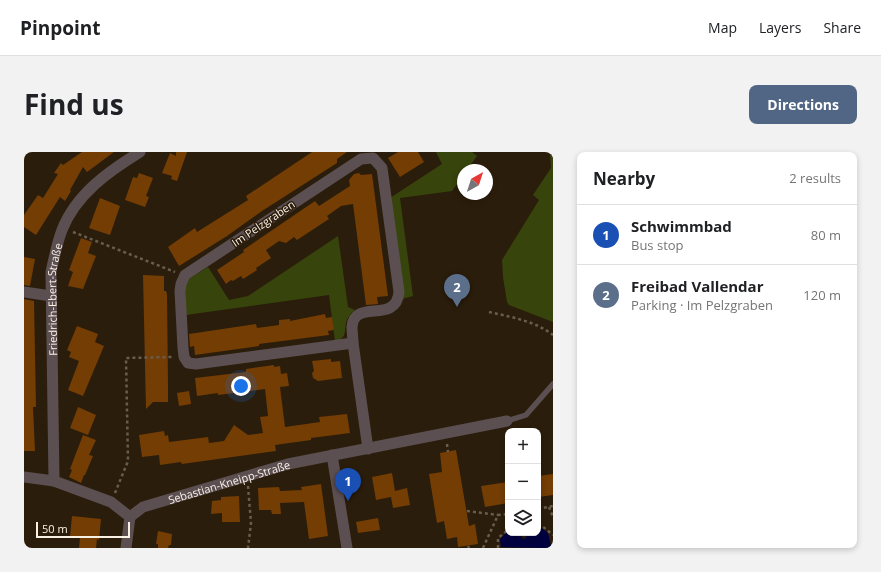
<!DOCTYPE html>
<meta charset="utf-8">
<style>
:root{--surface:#fff;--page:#f2f2f2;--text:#202124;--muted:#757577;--line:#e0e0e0;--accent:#516585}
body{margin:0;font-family:"Open Sans",sans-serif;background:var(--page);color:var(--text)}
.controls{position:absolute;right:12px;bottom:12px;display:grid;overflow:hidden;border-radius:8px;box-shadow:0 2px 6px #0003}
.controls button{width:36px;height:36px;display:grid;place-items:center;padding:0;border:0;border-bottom:1px solid var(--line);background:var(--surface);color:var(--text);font:20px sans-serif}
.compass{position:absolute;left:433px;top:12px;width:36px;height:36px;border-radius:50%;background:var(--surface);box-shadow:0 2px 6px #0003;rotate:39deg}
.scale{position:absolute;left:12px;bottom:10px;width:94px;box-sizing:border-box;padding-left:4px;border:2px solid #faf1e5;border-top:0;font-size:11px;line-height:14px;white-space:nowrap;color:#faf1e5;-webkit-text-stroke:3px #2b1d0b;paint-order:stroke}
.you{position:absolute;left:217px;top:234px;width:14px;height:14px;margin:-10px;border:3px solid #fff;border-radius:50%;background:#1a73e8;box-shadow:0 0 0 6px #1a73e833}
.badge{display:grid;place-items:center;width:26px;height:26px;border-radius:50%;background:var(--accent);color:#fff;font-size:13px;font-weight:700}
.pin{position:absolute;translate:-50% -33px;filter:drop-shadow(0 1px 2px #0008)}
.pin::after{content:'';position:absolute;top:21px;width:14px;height:12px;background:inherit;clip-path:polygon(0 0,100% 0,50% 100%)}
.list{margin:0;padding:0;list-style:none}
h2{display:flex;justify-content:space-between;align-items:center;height:52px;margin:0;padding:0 16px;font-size:17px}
h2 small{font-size:13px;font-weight:400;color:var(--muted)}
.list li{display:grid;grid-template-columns:26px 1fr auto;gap:12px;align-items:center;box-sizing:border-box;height:60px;padding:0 16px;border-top:1px solid var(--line)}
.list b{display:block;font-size:15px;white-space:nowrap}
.list p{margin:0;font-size:13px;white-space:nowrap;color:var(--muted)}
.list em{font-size:13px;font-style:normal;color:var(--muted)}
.icon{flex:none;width:22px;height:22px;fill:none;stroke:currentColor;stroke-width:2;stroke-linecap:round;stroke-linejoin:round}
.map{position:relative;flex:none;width:529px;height:396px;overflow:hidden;border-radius:8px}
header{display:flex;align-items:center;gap:24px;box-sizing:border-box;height:56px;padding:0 20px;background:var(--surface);border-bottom:1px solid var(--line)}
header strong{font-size:19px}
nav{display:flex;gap:22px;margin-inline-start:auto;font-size:14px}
.intro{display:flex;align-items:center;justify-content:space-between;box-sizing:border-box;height:96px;padding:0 24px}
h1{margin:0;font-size:28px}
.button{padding:10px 18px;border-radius:8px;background:var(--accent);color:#fff;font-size:14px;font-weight:700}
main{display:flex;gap:24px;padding:0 24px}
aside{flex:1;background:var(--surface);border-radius:8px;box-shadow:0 2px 6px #0003}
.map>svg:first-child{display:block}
.green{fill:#37450c}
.water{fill:#000040}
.building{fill:#733d04}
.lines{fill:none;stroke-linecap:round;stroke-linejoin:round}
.path{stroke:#695d4d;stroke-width:2.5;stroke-dasharray:3 3;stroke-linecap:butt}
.service{stroke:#5b4f52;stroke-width:5.5}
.minor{stroke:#5b4f52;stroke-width:11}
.labels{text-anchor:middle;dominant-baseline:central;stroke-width:3;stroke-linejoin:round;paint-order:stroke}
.street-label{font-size:11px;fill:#faf1e5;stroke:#2b1d0b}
</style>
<header>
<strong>Pinpoint</strong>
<nav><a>Map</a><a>Layers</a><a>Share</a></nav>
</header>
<div class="intro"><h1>Find us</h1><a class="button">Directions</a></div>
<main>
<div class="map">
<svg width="529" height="396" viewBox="0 0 529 396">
<rect width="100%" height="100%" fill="#2b1d0b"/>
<g class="green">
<polygon points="412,0 448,0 453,4 443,18 439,18 439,24 428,39 376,46 389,144 378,147 366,46 418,12"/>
<polygon points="526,0 529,0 529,170 485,153 483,150 479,125 478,108 515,48 509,43 527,16"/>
<path d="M314,84L324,155L331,158C327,161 323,166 322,171C320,181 323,186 311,189L305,143L162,163L161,132L166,126L184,115L205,148L224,144Z"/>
</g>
<polygon class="water" points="514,374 515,374 524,381 527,394 524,396 477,395 476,387 483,380 484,381 495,381 499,387 502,386 503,381 514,381"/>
<g class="building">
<polygon points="58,0 90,0 63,20 59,15 46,38 47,39 41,49 36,45 12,83 0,75 0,63 14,43 19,46 34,22 30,21 37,11 39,13"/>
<polygon points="152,0 163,0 153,29 147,27 148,24 138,21 146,1 152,4"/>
<polygon points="288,0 323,0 313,7 313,11 238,59 203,84 155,114 144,95 171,76 173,80 224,48 222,44"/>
<polygon points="374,0 394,0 400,10 376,25 364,6"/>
<polygon points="115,21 129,26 122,44 125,45 121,55 101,48 109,25 113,26"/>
<polygon points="335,21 337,23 348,22 364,144 353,145 354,152 342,153 329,52 317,54 303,64 305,67 273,88 270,85 262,91 255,89 242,98 247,106 232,116 233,118 219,127 217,124 209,129 207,128 202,132 193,118 220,100 219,98 291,49 295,54 326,34 325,28 330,22"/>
<polygon points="76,46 96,54 86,83 65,76"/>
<polygon points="57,86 68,90 64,101 72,104 59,137 44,134 49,120 45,118"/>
<polygon points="0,105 11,107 6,134 0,133"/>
<polygon points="119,123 140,124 140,139 142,139 143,142 144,233 144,250 129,250 122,257"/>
<polygon points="0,147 10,149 12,255 9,255 11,299 0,299"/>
<polygon points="301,162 302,166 308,165 310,178 304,179 305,183 235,192 235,194 171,203 170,194 166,195 165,182 232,172 233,176 255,173 255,168 266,167 266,169"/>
<polygon points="53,174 74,182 71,190 80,194 59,244 44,238 55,209 45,205 47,200 43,198"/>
<polygon points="307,207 307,210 316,209 318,226 294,229 289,226 288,221 290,219 288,209"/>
<polygon points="250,213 250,215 256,214 257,222 263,221 265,234 256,235 261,275 296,270 295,265 323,262 326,281 287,286 287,288 251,293 252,299 158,312 157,310 136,313 135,303 118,305 115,283 140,279 141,284 144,283 145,290 184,285 185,291 200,289 210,273 224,283 239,281 236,265 244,264 241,237 194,243 194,241 173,244 171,226 222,220 222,217"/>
<polygon points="165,239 167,252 155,254 153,241"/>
<polygon points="54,255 72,263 64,283 46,276"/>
<polygon points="59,283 72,288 65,303 69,304 61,323 60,323 57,331 45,325 48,318 46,317"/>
<polygon points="432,298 445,374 451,372 454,392 434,395 433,385 423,387 420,369 413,371 405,322 418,320 416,301"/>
<polygon points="368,321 371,339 383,336 386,353 369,356 367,345 352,348 348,325"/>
<polygon points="529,322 529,343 514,345 514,324"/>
<polygon points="484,330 484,351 461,355 457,334"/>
<polygon points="297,332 304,384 285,387 280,350 256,351 257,362 248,362 247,358 235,358 234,336 255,335 256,339 278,338 277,335"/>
<polygon points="215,344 216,370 198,370 198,361 187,362 188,349 197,348 197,345"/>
<polygon points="48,364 77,367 75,388 73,387 72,396 55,396 56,386 46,385"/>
<polygon points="354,366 356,378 334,381 332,370"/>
<polygon points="134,379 148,382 147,393 145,393 144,396 134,396 134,392 132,392"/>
</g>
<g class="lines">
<g class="path">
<polyline points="49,80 151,120"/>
<path d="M465,160C487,165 511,169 529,183"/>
<polyline points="423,292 424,300"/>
<polyline points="224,334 227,371 224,396"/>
<polyline points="91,341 104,309 102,206 150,205"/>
<polyline points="525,355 529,365"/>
<polyline points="514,357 529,354"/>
<polyline points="443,359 474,363"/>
<polyline points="514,373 517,373 529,383"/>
<polyline points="444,394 445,396"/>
<polyline points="459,396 474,363 484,362"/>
<polyline points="474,396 474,386 484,378"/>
</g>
<polyline class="service" points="483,269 502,263 529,232"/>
<g class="minor">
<path d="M349,6L358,16L375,140C372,173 330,146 328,175C328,180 329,186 329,191L172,212L164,211L160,205L159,196L156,139L157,132L161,123L337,7Z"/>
<polyline points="0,140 27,144"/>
<polyline points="329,191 344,297"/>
<polyline points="308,303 323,396"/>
<polyline points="0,325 30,329 87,350 106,365"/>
<path id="s1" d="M30,329L27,120C30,106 33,91 38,78C52,42 85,19 116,0"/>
<path id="s2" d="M106,365L119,355L264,312L483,269"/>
<polyline points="102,396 106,365"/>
</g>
</g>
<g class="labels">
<g class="street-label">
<text transform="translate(239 71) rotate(-34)">Im Pelzgraben</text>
<text stroke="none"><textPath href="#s1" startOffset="182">Friedrich-Ebert-Straße</textPath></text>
<text stroke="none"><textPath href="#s2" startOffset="106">Sebastian-Kneipp-Straße</textPath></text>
</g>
</g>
</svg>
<div class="controls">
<button>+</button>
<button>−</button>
<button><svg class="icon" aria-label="layers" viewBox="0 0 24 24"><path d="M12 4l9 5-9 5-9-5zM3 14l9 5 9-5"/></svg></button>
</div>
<svg class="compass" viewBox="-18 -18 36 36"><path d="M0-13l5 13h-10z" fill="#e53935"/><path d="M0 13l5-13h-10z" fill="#757577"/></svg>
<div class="scale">50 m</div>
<div class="you"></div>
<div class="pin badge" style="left:324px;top:349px;background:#1a4fb4">1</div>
<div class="pin badge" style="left:433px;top:155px;background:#5c6f8a">2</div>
</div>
<aside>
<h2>Nearby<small>2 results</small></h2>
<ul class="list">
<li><span class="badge" style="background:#1a4fb4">1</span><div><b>Schwimmbad</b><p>Bus stop</p></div><em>80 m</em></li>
<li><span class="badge" style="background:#5c6f8a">2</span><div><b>Freibad Vallendar</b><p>Parking · Im Pelzgraben</p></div><em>120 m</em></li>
</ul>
</aside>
</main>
